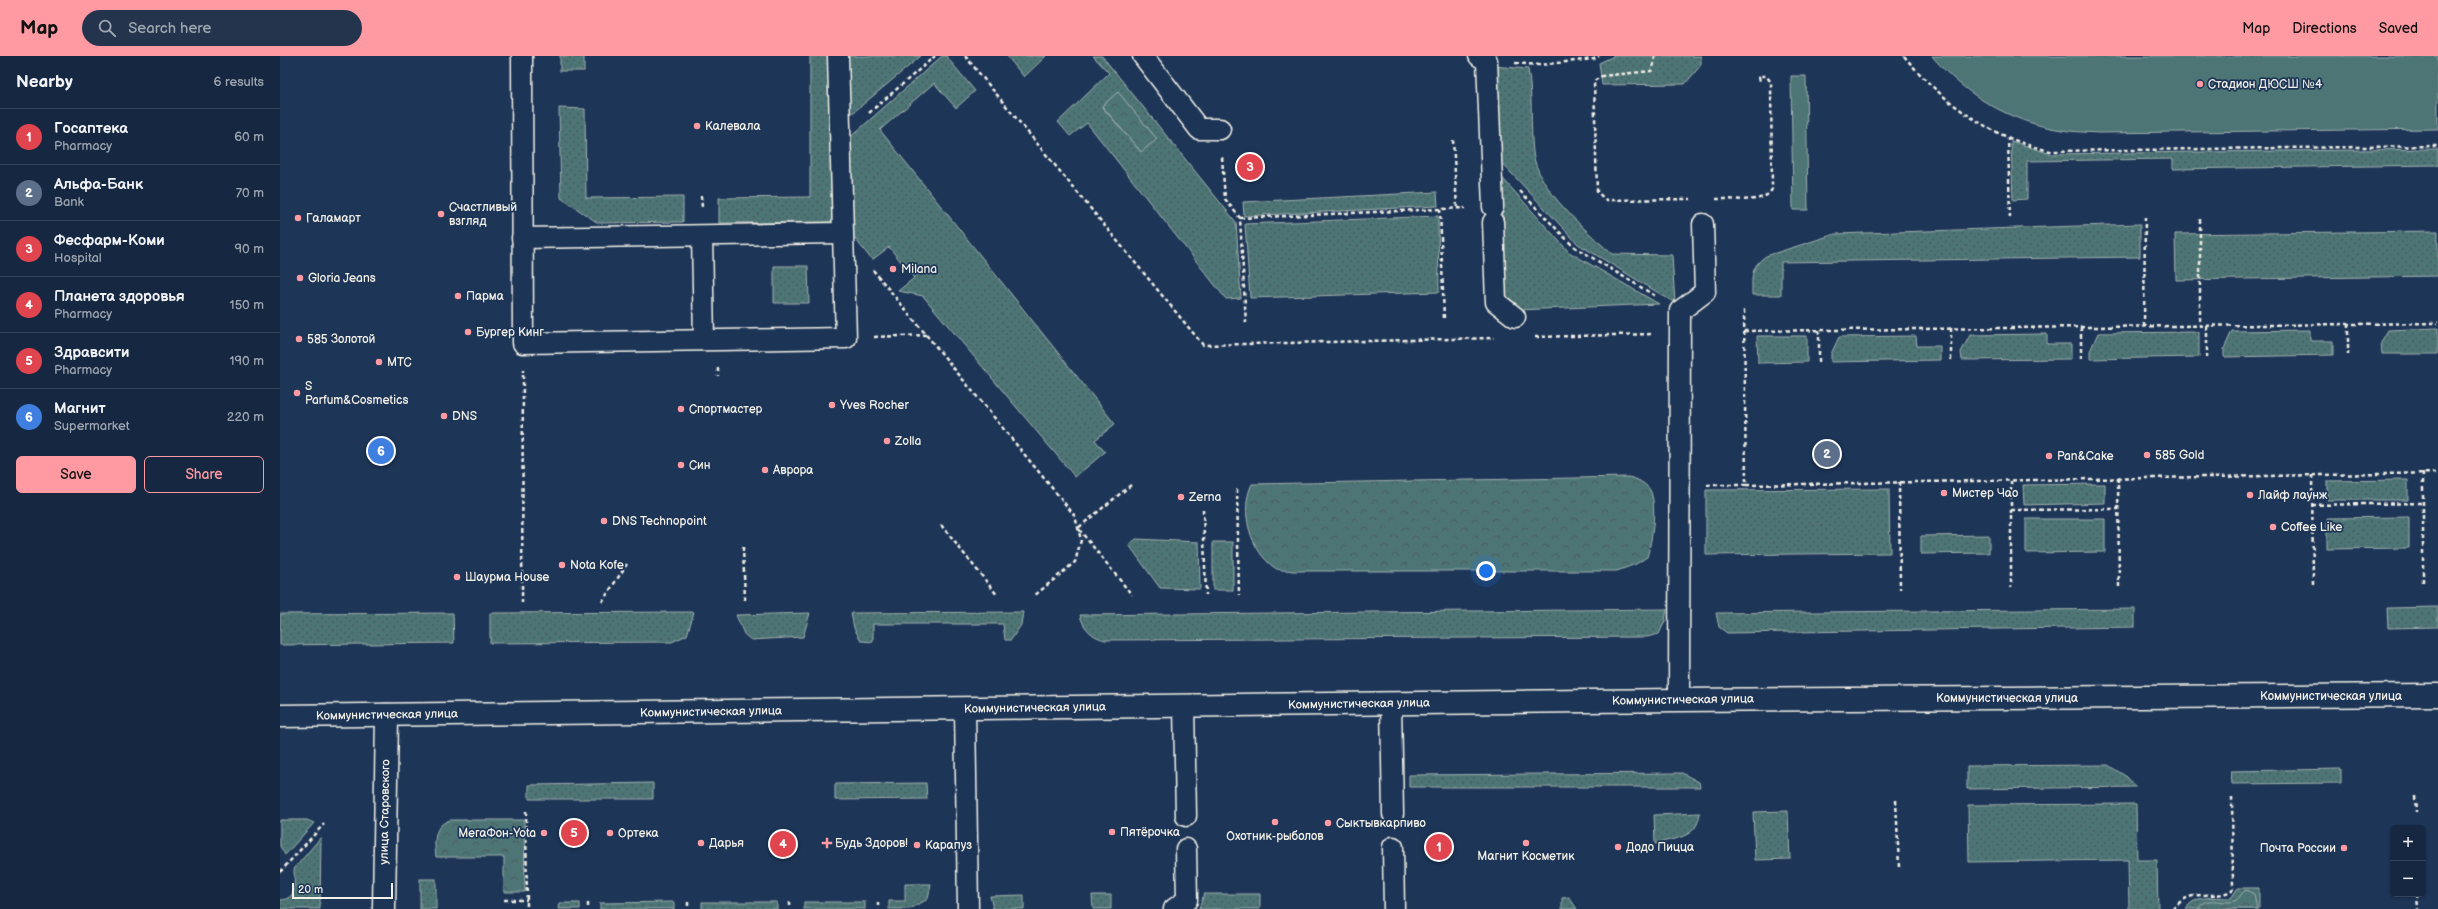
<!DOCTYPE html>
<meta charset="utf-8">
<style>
:root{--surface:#162841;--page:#23344c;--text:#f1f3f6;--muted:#9ea6b1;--line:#35445a;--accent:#ff9aa2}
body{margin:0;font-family:"Balsamiq Sans",sans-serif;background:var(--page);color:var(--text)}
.controls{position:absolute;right:12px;bottom:12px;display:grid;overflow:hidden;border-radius:6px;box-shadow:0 1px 3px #0004}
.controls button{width:36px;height:36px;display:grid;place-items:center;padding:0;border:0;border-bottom:1px solid var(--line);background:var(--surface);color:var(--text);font:20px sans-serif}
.scale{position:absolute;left:12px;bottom:10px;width:101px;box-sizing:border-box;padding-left:4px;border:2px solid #f4f1e8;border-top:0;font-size:11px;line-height:14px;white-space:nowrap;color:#f4f1e8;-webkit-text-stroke:3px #1d3557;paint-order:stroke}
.you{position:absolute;left:1206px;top:515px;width:14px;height:14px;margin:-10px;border:3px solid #fff;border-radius:50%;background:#1a73e8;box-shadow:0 0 0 6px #1a73e833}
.badge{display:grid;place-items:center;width:26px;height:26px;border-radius:50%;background:var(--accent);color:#fff;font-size:13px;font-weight:700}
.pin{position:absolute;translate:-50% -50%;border:2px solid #fff;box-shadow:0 1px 4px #0006}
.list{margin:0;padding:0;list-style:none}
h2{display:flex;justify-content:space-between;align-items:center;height:52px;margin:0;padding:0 16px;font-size:17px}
h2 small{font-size:13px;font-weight:400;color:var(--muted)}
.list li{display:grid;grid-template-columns:26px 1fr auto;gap:12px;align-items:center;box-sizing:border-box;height:56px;padding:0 16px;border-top:1px solid var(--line)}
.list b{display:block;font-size:15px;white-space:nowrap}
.list p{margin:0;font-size:13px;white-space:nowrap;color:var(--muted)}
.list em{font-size:13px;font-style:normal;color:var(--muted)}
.actions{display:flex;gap:8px;padding:12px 16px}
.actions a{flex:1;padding:9px 0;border:1px solid var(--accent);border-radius:6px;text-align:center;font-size:14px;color:var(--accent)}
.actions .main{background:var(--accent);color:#111}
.icon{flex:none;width:22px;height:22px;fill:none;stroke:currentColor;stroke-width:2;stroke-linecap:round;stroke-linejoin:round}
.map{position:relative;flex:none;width:2158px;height:853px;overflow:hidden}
header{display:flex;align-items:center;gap:24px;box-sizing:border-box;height:56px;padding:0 20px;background:var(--accent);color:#111}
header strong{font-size:19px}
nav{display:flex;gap:22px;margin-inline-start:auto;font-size:14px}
.search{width:280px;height:36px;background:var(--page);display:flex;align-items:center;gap:10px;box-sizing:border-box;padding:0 14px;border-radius:22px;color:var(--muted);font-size:15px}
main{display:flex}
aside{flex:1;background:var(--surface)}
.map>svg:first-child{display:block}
.grass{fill:url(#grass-dots);stroke:#a1b2af;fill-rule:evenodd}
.forest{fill:url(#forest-crowns);stroke:#a1b2af}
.garden{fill:#4e7476;stroke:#a1b2af}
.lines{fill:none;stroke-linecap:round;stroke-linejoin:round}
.lane-casing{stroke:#f4f1e8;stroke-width:23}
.secondary-casing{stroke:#f4f1e8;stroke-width:25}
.primary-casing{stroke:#f4f1e8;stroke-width:25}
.path{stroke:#f4f1e8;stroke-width:2.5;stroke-dasharray:4 3;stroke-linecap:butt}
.lane{stroke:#1d3557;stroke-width:20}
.secondary{stroke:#1d3557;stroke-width:22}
.primary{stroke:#1d3557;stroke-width:22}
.poi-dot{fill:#ff9aa2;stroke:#1d3557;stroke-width:1.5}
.labels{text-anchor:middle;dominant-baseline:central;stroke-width:3.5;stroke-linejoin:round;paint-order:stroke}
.poi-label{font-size:12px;fill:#f4f1e8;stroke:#1d3557;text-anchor:start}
.street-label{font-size:12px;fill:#f4f1e8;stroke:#1d3557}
</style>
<header>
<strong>Map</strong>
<div class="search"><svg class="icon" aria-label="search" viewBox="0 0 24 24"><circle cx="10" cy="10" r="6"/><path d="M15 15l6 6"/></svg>Search here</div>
<nav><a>Map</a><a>Directions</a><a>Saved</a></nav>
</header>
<main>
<aside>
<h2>Nearby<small>6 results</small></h2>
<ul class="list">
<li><span class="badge" style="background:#e0444e">1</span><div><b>Госаптека</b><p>Pharmacy</p></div><em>60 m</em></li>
<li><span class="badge" style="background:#5c6f8a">2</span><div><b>Альфа-Банк</b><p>Bank</p></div><em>70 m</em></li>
<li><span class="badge" style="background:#e0444e">3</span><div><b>Фесфарм-Коми</b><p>Hospital</p></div><em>90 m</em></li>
<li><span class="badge" style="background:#e0444e">4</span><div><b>Планета здоровья</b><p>Pharmacy</p></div><em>150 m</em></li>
<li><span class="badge" style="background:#e0444e">5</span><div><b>Здравсити</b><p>Pharmacy</p></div><em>190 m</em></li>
<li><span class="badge" style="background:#3f7fe0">6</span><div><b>Магнит</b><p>Supermarket</p></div><em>220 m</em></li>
</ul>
<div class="actions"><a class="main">Save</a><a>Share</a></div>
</aside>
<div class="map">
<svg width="2158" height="853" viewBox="0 0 2158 853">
<defs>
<pattern id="grass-dots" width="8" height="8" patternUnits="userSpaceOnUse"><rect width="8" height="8" fill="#4e7476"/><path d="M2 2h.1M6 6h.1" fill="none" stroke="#4b5c5c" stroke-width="1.8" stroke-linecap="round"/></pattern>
<pattern id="forest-crowns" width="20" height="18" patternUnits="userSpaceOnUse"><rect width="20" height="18" fill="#4e7476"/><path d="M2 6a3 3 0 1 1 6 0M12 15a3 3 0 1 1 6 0" fill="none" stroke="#4b5c5c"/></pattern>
</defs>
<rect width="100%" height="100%" fill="#1d3557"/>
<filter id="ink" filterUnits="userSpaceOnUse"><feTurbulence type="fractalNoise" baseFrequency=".025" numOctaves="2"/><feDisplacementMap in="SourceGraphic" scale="8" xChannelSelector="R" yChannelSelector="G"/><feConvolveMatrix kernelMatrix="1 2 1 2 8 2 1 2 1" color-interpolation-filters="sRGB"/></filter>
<g filter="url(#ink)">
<g class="grass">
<rect x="280" y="0" width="24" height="15"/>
<polygon points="530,0 552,0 552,166 439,167 439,142 530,141"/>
<polygon points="568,0 641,0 569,60"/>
<polygon points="662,0 666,0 695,35 676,52 654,27 600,74 835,368 815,384 825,396 795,421 643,240 618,235 634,222 609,191 592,204 568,174 567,84"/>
<polygon points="727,0 766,0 744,21"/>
<path d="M813,0H822L956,166L961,242L946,243L807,67L790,80L778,66L829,17ZM838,37L861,96L822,51Z"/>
<polygon points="1334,0 1421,0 1421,9 1405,28 1322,29 1319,7"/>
<path d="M1212,10L1248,13C1253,40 1250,68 1253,96C1257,134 1306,174 1332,198L1392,199L1395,247L1298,188L1217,102Z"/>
<polygon points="279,52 305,53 306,142 403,141 403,166 318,167 281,142"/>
<polygon points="1731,85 1771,98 2158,93 2158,109 1893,113 1893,103 1747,105 1747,143 1733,144"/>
<polygon points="1216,115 1289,196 1379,248 1239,254 1222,240"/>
<polygon points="1157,136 1158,150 964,160 963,146"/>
<polygon points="1158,160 1159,236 970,242 965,168"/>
<path d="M1860,168V201L1501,206V239H1472C1472,221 1470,211 1486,200L1555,178Z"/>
<polygon points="2158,175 2158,220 1896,224 1895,178"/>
<polygon points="494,210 528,210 529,247 494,247"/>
<polygon points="2158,272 2158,298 2102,298 2101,286 2108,274"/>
<polygon points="2030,274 2030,285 2053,285 2053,299 1944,301 1944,293 1952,275"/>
<polygon points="1919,276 1919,301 1810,303 1810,295 1818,277"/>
<polygon points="1767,278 1767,288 1791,288 1791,303 1682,304 1681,296 1690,279"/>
<polygon points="1477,280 1527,280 1527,306 1478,307"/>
<polygon points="1636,280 1637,290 1660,290 1660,304 1551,306 1551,298 1559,281"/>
<polygon points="2128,424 2128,444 2047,444 2047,425"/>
<polygon points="1825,428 1825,447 1744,449 1743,429"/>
<polygon points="1609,433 1610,497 1426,499 1426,434"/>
<polygon points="2129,461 2129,492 2047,493 2047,462"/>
<polygon points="1746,463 1825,463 1825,496 1746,497"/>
<polygon points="1709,479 1709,497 1641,498 1641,480"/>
<polygon points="856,483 919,486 920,533 880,532 849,489"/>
<rect x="933" y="486" width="20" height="48"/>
<polygon points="2158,551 2158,571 2108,572 2107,552"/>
<path d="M1387,553L1385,565L1379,578L1367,581L825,584C812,581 803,572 800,559Z"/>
<polygon points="1855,553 1855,571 1447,577 1439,571 1436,557"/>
<polygon points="414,556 407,579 392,586 210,587 210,557"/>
<polygon points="743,556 741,569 731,584 725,584 723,568 593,568 593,586 581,585 574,572 571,557"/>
<polygon points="173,557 174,587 0,589 0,558"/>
<polygon points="530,557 523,581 471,584 464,578 456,559"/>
<polygon points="1828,709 1847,721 1856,731 1687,733 1687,710"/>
<polygon points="2061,713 2061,727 1952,728 1951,715"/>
<polygon points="1402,717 1419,726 1420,731 1129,731 1129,719"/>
<polygon points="373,727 373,743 249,743 249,729"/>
<polygon points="646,727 647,743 555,744 555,728"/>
<polygon points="1856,748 1857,804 1877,804 1878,853 1849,853 1848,804 1689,806 1688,749"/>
<polygon points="1508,755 1510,803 1475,804 1473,756"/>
<path d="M1420,757C1417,783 1397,781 1375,788L1374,759Z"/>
<polygon points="0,764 27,764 34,767 5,799 0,790"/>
<path d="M41,781L40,853H0V844C18,843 14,827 14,813Z"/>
<rect x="140" y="823" width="16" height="30"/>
<polygon points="625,828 651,828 648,843 630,853 609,853 609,845 625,845"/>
<path d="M1958,832H1979V853H1906C1914,838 1936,842 1951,842Z"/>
<polygon points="924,838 980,838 980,853 919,853"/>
<polygon points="744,839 744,853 713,853 710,840"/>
<polygon points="812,839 831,839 831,853 813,853"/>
<polygon points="1289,841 1297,853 1282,853 1282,842"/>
<polygon points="394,846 394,853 320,853 320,847"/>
<rect x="422" y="846" width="75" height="7"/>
<rect x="524" y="846" width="61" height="7"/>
<polygon points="279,847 300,847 300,853 278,853"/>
</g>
<g class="forest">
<polygon points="838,36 877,83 861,96 822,50"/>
<path d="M1348,421C1356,422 1368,428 1371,436C1377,451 1372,486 1367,501L1356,508L1337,515H1013C1008,514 999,515 995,512C970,495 959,454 972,428Z"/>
<path d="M171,764H244L245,836H224V801H156C154,786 153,768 171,764Z"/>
<path d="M1966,834L1974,838L1977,853H1918C1928,838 1941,849 1954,845C1960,843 1961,837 1966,834Z"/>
</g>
<g class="garden">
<path d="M1652,0H2158V73L1819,77C1805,76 1790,76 1776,73C1729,65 1682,37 1652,0Z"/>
<polygon points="1511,20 1526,20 1528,154 1513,154"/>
</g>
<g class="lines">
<defs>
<g id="lane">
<polyline points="242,0 243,287 566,282 558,0"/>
<polyline points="863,0 919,73 940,73"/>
<polyline points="1199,0 1207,5 1213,151"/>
<polyline points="1213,166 1216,246 1235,261"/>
<polyline points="422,180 424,284"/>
<polyline points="242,182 562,177"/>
<polyline points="1399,644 1400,255 1425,236 1423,168"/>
<polyline points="1111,648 1113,758"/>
<polyline points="904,650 906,760"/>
<polyline points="685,653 688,853"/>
<polyline points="1113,791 1114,853"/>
<polyline points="894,853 907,844 906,793"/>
</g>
<polyline id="secondary" points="104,853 107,659"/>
<polyline id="primary" points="0,660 1399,644 2158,639"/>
</defs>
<use href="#lane" class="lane-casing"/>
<use href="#secondary" class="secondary-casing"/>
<use href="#primary" class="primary-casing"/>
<g class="path">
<polyline points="685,0 923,289 1214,282"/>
<polyline points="1375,0 1373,13 1371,15 1322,20 1314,25 1317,136 1326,144 1411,143"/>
<path d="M1624,0C1662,46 1711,82 1770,95L2158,90"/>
<polyline points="1235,7 1259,9 1314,3 1319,0"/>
<polyline points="589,57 655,0"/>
<polyline points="1728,81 1730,164"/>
<polyline points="1173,84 1177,152"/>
<polyline points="942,101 945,143 960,162 966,267"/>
<polyline points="1240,135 1293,190 1377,241"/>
<polyline points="421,140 422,151"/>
<path d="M1436,143C1451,142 1485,149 1492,133L1491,26L1486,20H1479L1480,27"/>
<polyline points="1160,153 1164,263"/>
<polyline points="960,162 1185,152"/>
<polyline points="1920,163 1920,270"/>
<polyline points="593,214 795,460 801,484 795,506 754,540"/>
<polyline points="2068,268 2068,299"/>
<polyline points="1864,270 1865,158"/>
<polyline points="1927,270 1927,301"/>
<polyline points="1801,271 1801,303"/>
<polyline points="1671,272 1671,305"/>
<polyline points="1539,274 1539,306"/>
<polyline points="1464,275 2158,267"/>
<polyline points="594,281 646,279"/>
<polyline points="1255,281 1372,278"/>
<polyline points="438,312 438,320"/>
<polyline points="2143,417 2143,529"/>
<polyline points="2032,419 2033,530"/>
<polyline points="1838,422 1839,531"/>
<polyline points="1731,425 1731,532"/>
<polyline points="1619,426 1620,533"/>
<polyline points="851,429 798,472 852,539"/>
<polyline points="1427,429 1466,429 1464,254"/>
<polyline points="1466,429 2158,417"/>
<polyline points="957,433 959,539"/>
<polyline points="2032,449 2143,447"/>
<polyline points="923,453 926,539"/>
<polyline points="1731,454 1839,453"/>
<polyline points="661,469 718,540"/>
<polyline points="463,491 465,544"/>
<polyline points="322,546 347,508"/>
<polyline points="242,547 243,314"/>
<polyline points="2135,740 2136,756"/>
<polyline points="1616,744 1619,811"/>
<polyline points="246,755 247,853"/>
<polyline points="0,816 44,768"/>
<polyline points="2137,838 2138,853"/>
<polyline points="224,844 247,844"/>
<polyline points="408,846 408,853"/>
<polyline points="510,846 510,853"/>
<polyline points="598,846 598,853"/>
<polyline points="308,847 308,853"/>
<path d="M1893,853C1913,828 1937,847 1953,833L1952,741"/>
</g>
<use href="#lane" class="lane"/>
<use href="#secondary" class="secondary"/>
<use href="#primary" class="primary"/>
</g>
</g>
<g class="poi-dot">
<circle cx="1920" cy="28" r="4"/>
<circle cx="417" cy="70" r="4"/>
<circle cx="161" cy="158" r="4"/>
<circle cx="18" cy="162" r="4"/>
<circle cx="613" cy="213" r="4"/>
<circle cx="20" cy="222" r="4"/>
<circle cx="178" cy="240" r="4"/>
<circle cx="188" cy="276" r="4"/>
<circle cx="19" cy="283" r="4"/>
<circle cx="99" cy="306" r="4"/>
<circle cx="17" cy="337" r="4"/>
<circle cx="552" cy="349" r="4"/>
<circle cx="401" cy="353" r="4"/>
<circle cx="164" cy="360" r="4"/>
<circle cx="607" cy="385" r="4"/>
<circle cx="1867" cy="399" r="4"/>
<circle cx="1769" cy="400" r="4"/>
<circle cx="401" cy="409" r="4"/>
<circle cx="485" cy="414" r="4"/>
<circle cx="1664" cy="437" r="4"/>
<circle cx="1970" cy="439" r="4"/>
<circle cx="901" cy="441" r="4"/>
<circle cx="324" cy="465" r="4"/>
<circle cx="1993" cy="471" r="4"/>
<circle cx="282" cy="509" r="4"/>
<circle cx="177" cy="521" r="4"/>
<circle cx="995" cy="766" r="4"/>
<circle cx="1048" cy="767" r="4"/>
<circle cx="832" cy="776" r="4"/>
<circle cx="264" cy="777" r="4"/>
<circle cx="330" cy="777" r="4"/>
<circle cx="421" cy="787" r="4"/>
<path d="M545 781h4v4h4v4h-4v4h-4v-4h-4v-4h4z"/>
<circle cx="1246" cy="787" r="4"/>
<circle cx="637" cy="789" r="4"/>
<circle cx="1338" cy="791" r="4"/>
<circle cx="2064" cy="792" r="4"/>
</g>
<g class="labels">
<g class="poi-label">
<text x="1928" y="28">Стадион ДЮСШ №4</text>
<text x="425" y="70">Калевала</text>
<text x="169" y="151">Счастливый<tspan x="169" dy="14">взгляд</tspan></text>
<text x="26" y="162">Галамарт</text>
<text x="621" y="213">Milana</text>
<text x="28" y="222">Gloria Jeans</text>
<text x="186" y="240">Парма</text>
<text x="196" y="276">Бургер Кинг</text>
<text x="27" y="283">585 Золотой</text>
<text x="107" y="306">МТС</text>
<text x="25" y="330">S<tspan x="25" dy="14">Parfum&amp;Cosmetics</tspan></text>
<text x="560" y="349">Yves Rocher</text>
<text x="409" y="353">Спортмастер</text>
<text x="172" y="360">DNS</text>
<text x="615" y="385">Zolla</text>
<text x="1875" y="399">585 Gold</text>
<text x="1777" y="400">Pan&amp;Cake</text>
<text x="409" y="409">Син</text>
<text x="493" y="414">Аврора</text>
<text x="1672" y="437">Мистер Чао</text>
<text x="1978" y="439">Лайф лаунж</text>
<text x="909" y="441">Zerna</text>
<text x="332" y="465">DNS Technopoint</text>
<text x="2001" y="471">Coffee Like</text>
<text x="290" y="509">Nota Kofe</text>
<text x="185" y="521">Шаурма House</text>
<text x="1056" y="767">Сыктывкарпиво</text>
<text x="840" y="776">Пятёрочка</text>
<text x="256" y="777" text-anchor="end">МегаФон-Yota</text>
<text x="338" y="777">Ортека</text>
<text x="995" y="780" text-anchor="middle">Охотник-рыболов</text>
<text x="429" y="787">Дарья</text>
<text x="555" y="787">Будь Здоров!</text>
<text x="645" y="789">Карапуз</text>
<text x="1346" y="791">Додо Пицца</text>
<text x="2056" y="792" text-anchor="end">Почта России</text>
<text x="1246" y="800" text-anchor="middle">Магнит Косметик</text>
</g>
<g class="street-label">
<text x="2051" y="640">Коммунистическая улица</text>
<text x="1727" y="642">Коммунистическая улица</text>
<text transform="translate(1403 644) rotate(-1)">Коммунистическая улица</text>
<text transform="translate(1079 648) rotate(-1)">Коммунистическая улица</text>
<text transform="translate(755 652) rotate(-1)">Коммунистическая улица</text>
<text transform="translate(431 656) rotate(-1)">Коммунистическая улица</text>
<text transform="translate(107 659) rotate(-1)">Коммунистическая улица</text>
<text transform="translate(105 756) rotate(-89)">улица Старовского</text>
</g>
</g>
</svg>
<div class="controls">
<button>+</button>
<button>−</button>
</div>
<div class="scale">20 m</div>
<div class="you"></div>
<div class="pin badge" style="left:1159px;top:791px;background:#e0444e">1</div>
<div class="pin badge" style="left:1547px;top:398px;background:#5c6f8a">2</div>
<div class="pin badge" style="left:970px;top:111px;background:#e0444e">3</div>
<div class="pin badge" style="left:503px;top:788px;background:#e0444e">4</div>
<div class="pin badge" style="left:294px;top:777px;background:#e0444e">5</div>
<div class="pin badge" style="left:101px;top:395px;background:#3f7fe0">6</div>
</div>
</main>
